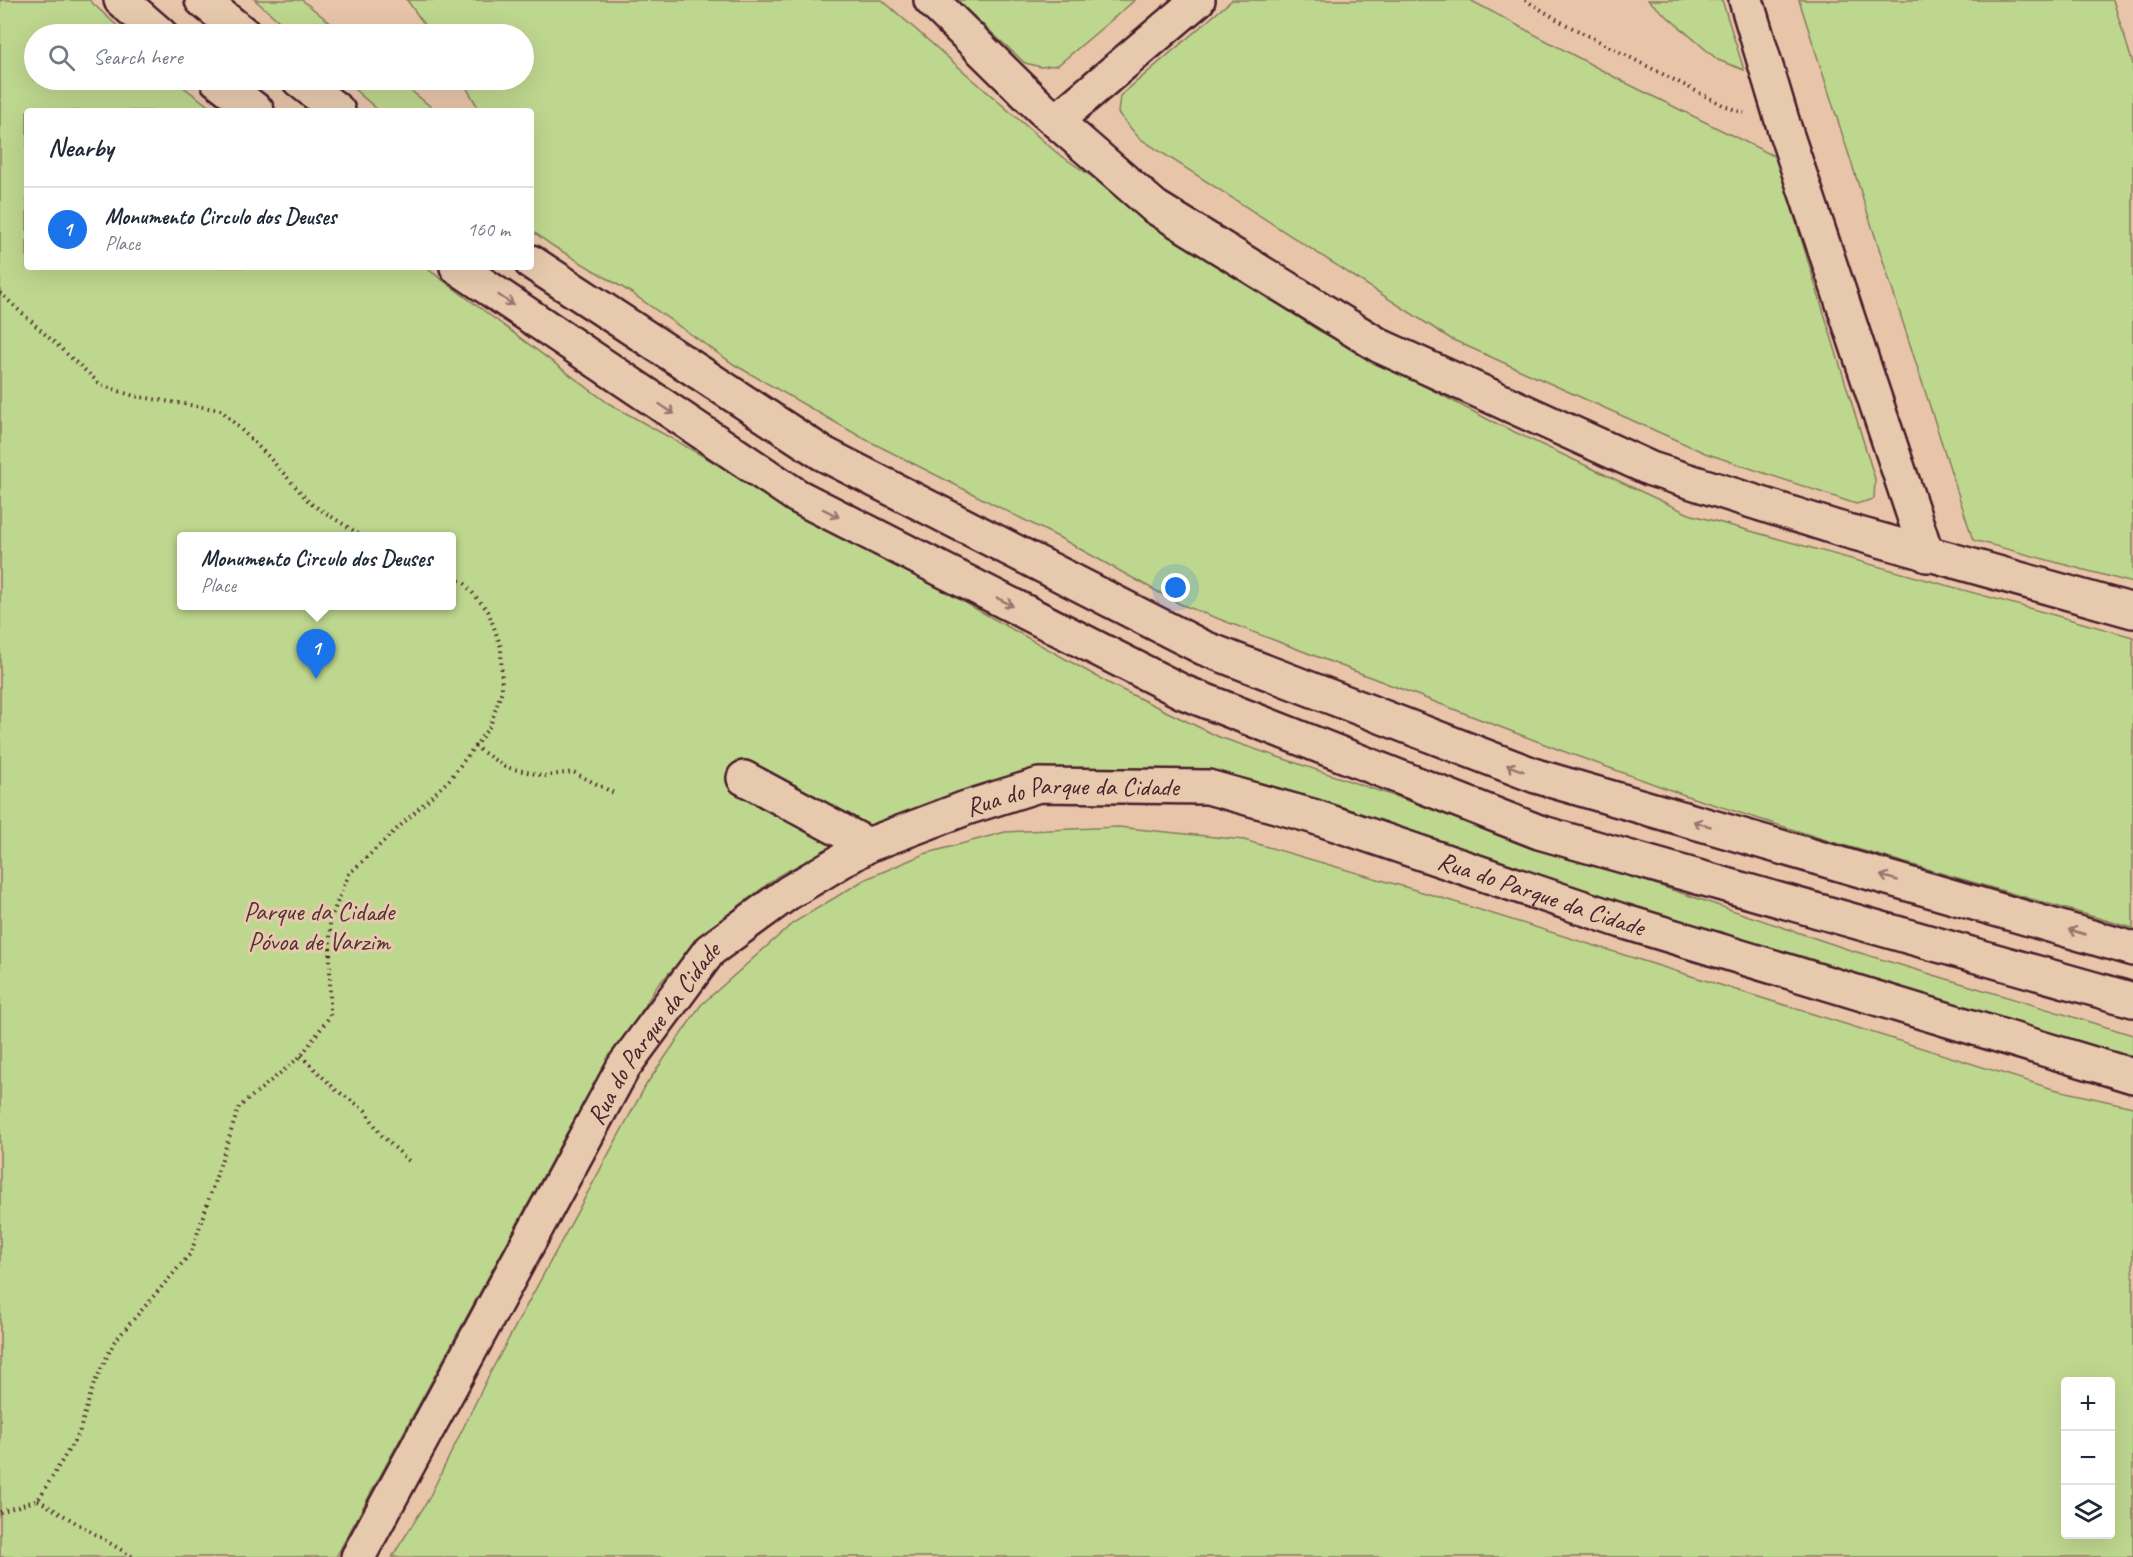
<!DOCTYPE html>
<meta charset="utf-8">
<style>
:root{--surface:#fff;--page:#f6f6f7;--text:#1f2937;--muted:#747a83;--line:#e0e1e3;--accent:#1a73e8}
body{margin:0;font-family:Caveat,sans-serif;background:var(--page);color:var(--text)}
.controls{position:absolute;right:18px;bottom:18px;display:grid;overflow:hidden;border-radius:6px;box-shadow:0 6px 24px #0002}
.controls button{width:54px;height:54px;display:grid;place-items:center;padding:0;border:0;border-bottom:2px solid var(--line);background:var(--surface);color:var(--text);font:30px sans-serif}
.you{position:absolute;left:1176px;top:588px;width:21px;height:21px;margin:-15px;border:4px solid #fff;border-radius:50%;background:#1a73e8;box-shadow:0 0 0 9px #1a73e833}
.badge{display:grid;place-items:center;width:39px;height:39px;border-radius:50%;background:var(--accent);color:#fff;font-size:20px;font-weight:700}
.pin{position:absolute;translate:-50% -50px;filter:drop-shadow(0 2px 3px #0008)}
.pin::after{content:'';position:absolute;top:32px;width:21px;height:18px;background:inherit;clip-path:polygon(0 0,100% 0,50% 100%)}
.popup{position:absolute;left:177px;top:532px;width:279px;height:78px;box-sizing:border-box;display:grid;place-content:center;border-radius:6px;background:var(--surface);filter:drop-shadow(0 2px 4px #0005);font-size:20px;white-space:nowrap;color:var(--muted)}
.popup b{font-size:22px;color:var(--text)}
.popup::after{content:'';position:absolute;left:50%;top:100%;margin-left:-12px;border:12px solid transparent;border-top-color:var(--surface)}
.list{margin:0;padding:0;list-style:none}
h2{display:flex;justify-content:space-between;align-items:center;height:78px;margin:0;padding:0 24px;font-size:26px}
h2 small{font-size:20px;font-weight:400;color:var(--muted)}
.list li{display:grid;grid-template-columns:39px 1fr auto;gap:18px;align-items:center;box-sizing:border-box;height:84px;padding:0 24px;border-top:2px solid var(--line)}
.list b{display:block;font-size:22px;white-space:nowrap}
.list p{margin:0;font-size:20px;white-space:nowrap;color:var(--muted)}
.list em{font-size:20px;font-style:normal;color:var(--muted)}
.icon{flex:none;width:33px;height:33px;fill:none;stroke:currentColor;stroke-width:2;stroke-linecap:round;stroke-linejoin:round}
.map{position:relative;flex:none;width:2133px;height:1557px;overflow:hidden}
.search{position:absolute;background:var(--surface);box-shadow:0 6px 24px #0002;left:24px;top:24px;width:510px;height:66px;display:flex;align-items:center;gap:15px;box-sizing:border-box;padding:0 21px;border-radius:33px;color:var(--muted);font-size:22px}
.panel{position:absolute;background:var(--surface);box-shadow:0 6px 24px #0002;left:24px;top:108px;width:510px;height:162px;border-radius:6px}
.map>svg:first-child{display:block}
.green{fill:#bed78e;stroke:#847b5c;stroke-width:1.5;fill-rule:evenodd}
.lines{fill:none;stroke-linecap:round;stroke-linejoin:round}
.street-casing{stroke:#4a1f2b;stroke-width:38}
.primary-casing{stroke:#4a1f2b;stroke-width:38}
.path{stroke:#4a1f2b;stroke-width:4;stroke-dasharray:1.5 4.5;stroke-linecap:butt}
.street{stroke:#e7caae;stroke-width:33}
.primary{stroke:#e7caae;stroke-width:33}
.oneway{stroke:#98746c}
.labels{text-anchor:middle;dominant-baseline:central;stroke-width:6;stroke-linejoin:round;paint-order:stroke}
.street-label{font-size:26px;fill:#4a1f2b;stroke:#e7caae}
.park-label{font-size:26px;fill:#563135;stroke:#e7caae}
</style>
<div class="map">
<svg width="2133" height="1557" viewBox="0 0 2133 1557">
<rect width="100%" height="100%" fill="#e8c5a9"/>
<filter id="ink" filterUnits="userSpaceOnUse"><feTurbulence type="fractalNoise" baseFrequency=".0167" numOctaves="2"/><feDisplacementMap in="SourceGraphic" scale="12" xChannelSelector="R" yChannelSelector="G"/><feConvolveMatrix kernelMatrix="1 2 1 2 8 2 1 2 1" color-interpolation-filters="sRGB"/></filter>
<g filter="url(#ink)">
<g class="green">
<path d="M0,0H89L126,34H34V80H174L215,111H27V267H425L608,403L1112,685L1219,737L1847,949L2133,1035V1058L1769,949L1209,772L1036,768L957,793L884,821L778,876L714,925L657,986L565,1136L336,1557H0ZM181,536H451V606H181Z"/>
<polygon points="255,0 302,0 344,34 294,34"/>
<polygon points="407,0 882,0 1057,153 1316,329 1489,420 1689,514 2133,637 2133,928 1829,841 1690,797 1560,750 1180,604 1060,538 861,437 735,365 630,292 553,246 531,230 531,111 480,111 462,80 524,80 524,34 431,34"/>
<polygon points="956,0 1135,0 1058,65 1041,67 1025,63"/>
<polygon points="1232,0 1470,0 1624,82 1776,157 1875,479 1874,499 1856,504 1705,453 1451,339 1139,138 1118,113 1120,96"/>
<polygon points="1648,0 1722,0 1744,70 1718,60"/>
<polygon points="1799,0 2113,0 2133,64 2133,583 1973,540"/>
<polygon points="344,80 398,80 436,111 379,111"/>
<path d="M1118,827L1244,840L1429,894L2053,1089L2133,1107V1557H392L427,1502L489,1375L646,1085L701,1005L793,923L864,880L924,854L1005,832ZM2066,1382H2110V1534H2066Z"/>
</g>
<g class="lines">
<defs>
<g id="street">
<polyline points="931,0 1042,109 1155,207 1380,346 1651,469 1837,528 2133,611"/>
<polyline points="1746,0 1784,127 1927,555"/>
<polyline points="1056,121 1198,0"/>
<polyline points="744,778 868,845"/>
<path id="s1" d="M358,1557L624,1066L710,950L788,893L868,845L966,808L1039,785L1208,787L1312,816L1622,921L2133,1076"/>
</g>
<g id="primary">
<polyline points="121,0 160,34"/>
<polyline points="202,0 244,34"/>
<polyline points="217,80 257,111"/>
<polyline points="299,80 338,111"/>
<polyline points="531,262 822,453 1204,648 1536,776 2133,949"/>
<polyline points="457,267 797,496 1183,692 1539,832 2133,1000"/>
</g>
</defs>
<use href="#street" class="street-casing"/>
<use href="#primary" class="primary-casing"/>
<g class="path">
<polyline points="1525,0 1563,23 1725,106 1744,113"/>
<polyline points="0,293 101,385 134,396 221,410 268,456 310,503 362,536"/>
<polyline points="474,746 505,767 544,776 573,772 614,793"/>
<polyline points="301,1056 336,1090 365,1110 381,1135 411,1163"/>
<polyline points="38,1500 133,1557"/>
<polyline points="0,1512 38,1500 79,1433 93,1386 114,1342 191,1253 239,1107 301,1056 330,1016 330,920 349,874 450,779 490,726 502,690 501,647 488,611 465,584 451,576"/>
</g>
<use href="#street" class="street"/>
<use href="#primary" class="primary"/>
</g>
<defs><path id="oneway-shaft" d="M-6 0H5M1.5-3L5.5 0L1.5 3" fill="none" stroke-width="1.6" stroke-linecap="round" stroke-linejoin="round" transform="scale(1.5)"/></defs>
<g class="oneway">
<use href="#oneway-shaft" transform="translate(506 300) rotate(34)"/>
<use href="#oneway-shaft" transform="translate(667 409) rotate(34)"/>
<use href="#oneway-shaft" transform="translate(831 513) rotate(27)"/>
<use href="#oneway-shaft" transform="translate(1005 602) rotate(27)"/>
<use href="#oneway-shaft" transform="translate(1515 768) rotate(-159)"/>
<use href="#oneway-shaft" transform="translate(1702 824) rotate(-164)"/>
<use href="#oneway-shaft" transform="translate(1889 878) rotate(-164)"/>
<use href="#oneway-shaft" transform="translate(2077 932) rotate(-164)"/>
</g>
</g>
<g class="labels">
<g class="street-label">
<text stroke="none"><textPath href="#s1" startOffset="1106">Rua do Parque da Cidade</textPath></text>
<text stroke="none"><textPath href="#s1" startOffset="1593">Rua do Parque da Cidade</textPath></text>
<text stroke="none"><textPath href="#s1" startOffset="602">Rua do Parque da Cidade</textPath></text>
</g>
<g class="park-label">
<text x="319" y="911">Parque da Cidade<tspan x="319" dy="30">Póvoa de Varzim</tspan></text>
</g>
</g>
</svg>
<div class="controls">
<button>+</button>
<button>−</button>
<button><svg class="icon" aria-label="layers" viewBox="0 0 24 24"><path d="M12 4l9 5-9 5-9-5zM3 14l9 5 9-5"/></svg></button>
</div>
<div class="you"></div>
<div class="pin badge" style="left:316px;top:679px">1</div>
<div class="popup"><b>Monumento Circulo dos Deuses</b>Place</div>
<div class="search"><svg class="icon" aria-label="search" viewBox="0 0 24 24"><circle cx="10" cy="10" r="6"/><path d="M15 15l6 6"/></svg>Search here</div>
<section class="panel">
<h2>Nearby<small></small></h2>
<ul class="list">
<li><span class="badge">1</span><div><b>Monumento Circulo dos Deuses</b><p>Place</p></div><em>160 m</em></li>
</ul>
</section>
</div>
